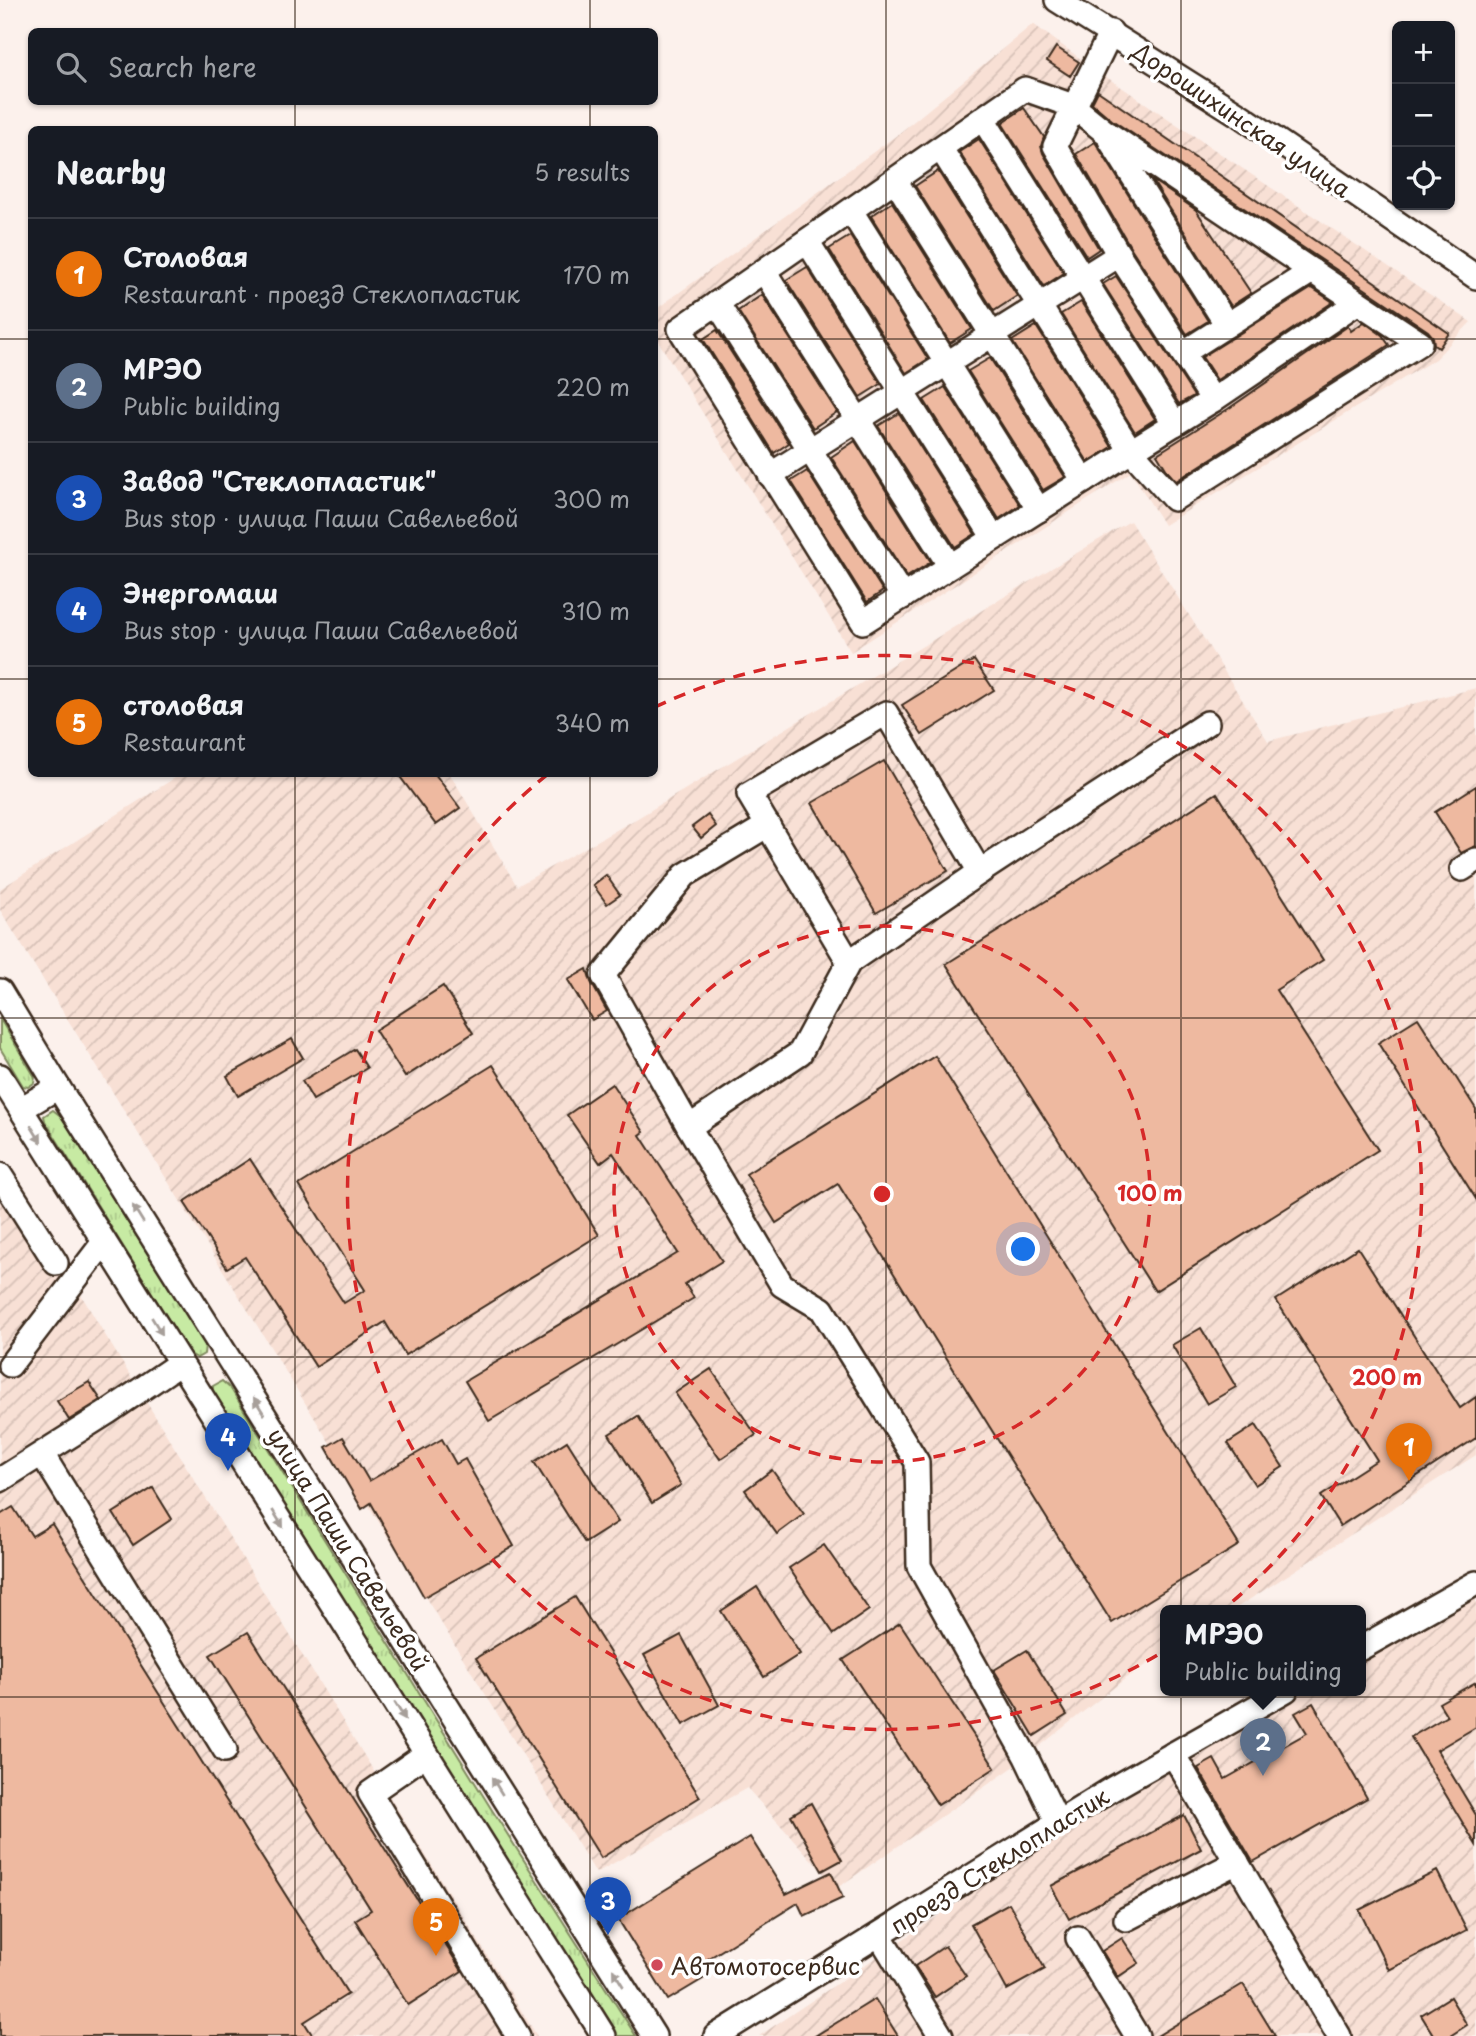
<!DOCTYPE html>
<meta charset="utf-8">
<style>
:root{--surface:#171b24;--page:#20242c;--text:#f1f3f6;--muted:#9ea1a6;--line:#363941;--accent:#d1495b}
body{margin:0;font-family:"Playpen Sans",sans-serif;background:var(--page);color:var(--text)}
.controls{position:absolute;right:21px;top:21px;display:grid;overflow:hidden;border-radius:10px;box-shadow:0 2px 5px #0004}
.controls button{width:63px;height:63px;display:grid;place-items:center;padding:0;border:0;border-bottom:2px solid var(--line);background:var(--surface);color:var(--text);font:35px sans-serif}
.you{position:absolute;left:1024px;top:1250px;width:24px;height:24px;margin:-18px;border:5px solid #fff;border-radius:50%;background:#1a73e8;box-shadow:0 0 0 10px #1a73e833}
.badge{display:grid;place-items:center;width:46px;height:46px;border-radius:50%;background:var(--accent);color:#fff;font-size:23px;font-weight:700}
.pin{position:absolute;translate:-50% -58px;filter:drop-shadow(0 2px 4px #0008)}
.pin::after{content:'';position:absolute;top:37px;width:24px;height:21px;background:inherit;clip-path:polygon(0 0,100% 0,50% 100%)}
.popup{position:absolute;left:1160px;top:1605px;width:206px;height:91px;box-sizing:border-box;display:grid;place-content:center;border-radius:10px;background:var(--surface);filter:drop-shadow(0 2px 5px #0005);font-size:23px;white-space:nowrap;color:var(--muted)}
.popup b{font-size:26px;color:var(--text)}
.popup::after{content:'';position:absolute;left:50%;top:100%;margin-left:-14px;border:14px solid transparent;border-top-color:var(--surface)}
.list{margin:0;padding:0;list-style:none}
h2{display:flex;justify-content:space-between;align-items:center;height:91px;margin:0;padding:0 28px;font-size:30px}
h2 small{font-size:23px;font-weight:400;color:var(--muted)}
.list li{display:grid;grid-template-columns:46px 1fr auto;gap:21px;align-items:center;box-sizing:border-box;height:112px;padding:0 28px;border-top:2px solid var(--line)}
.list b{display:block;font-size:26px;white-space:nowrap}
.list p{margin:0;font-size:23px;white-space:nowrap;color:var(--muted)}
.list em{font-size:23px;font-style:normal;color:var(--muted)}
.icon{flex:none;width:38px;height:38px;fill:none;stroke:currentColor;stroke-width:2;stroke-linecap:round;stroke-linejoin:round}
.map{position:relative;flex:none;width:1476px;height:2036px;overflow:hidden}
.search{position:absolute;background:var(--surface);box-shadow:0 2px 5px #0004;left:28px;top:28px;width:630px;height:77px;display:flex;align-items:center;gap:18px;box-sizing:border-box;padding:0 24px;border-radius:10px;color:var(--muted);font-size:26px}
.panel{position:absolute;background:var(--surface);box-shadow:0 2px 5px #0004;left:28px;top:126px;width:630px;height:651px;border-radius:10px}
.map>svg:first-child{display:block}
.industrial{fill:url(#industrial-furrows)}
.grass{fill:url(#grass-tufts);stroke:#818a60;stroke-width:2}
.building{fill:#eeb9a0;stroke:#3b2a1e;stroke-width:2}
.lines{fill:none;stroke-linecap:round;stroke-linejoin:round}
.minor-casing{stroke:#3b2a1e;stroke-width:28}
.minor{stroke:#fff;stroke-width:23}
.oneway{fill:#a79f9a}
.grid{fill:none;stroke:#3b2a1e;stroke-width:2;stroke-opacity:0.55}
.ring{fill:none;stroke:#d62828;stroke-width:3.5;stroke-dasharray:12 9}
.poi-dot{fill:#d1495b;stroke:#fff;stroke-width:2.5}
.labels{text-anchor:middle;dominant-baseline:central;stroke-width:7;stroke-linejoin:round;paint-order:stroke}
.street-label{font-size:23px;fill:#3b2a1e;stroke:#fff}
.poi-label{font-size:23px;fill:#3b2a1e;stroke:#fff;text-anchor:start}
.centre{fill:#d62828;stroke:#fff;stroke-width:3.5}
.ring-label{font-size:21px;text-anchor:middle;font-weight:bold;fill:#d62828;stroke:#fff;stroke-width:7;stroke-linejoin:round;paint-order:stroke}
</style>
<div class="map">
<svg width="1476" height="2036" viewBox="0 0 1476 2036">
<defs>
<pattern id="industrial-furrows" width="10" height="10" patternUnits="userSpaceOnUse" patternTransform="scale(1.75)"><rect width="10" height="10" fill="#f8e0d5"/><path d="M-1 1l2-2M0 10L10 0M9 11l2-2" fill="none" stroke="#d6c0b6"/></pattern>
<pattern id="grass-tufts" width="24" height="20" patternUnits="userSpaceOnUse" patternTransform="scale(1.75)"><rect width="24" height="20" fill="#c7eaa3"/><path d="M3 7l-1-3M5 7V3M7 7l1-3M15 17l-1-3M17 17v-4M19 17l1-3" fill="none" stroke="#acc98c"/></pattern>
</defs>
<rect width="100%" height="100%" fill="#fcf1ec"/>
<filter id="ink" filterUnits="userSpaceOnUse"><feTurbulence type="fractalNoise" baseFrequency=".0143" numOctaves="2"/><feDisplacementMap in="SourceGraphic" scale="14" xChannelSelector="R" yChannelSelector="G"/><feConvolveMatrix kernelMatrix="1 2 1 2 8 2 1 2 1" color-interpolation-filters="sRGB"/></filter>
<g filter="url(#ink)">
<g class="industrial">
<polygon points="1033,24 1093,68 1471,322 1435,359 1164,525 1131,472 851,652 655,336 655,310 897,135"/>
<polygon points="1130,521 1268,741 1476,688 1476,1455 1233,1610 1165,1610 1165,1653 1126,1678 1012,1768 837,1888 747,1788 596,1873 0,910 0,889 181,774 450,774 517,886 636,819"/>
<polygon points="0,1160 107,1338 537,2036 0,2036"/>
<polygon points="1476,1587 1476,2036 759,2036 1005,1871 1301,1690 1361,1690 1361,1655"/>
</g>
<g class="grass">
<polygon points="0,1019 35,1077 34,1083 28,1087 23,1086 0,1048"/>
<polygon points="53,1110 62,1117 205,1345 204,1354 197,1358 190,1354 45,1121 44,1116"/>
<polygon points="222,1381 231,1389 492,1810 636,2036 612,2036 213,1392 213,1386"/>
</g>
<g class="building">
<polygon points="1056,47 1079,62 1070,76 1047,61"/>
<polygon points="1098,91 1449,333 1439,348 1434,344 1433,337 1428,331 1112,120 1092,103"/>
<polygon points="1024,108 1044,137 1041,146 1043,153 1099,249 1087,257 1002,123"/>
<polygon points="979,139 1064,273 1044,286 959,152"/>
<polygon points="1095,142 1208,321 1187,334 1131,248 1076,154"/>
<polygon points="938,171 1017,296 994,311 915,186"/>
<polygon points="1152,180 1196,210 1251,293 1231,306"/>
<polygon points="892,202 972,329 950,343 871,216"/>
<polygon points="850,236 928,359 906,373 829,249"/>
<polygon points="807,267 881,384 860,397 786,280"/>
<polygon points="1116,276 1194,396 1179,404 1103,284"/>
<polygon points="1312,288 1333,302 1217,380 1202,357"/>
<polygon points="762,295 837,412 813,428 738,311"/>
<polygon points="1081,302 1155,419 1135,432 1061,314"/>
<polygon points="1364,322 1382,335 1389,345 1176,481 1168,472 1157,454 1228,409 1348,326 1351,331"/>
<polygon points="1036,326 1112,447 1088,462 1012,341"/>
<polygon points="717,330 789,443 774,453 703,339"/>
<polygon points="990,358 1065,477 1043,490 968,371"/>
<polygon points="945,387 1020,505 999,519 924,400"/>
<polygon points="899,413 975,534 955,547 878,426"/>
<polygon points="855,441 931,562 907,577 831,457"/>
<polygon points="807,471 883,591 867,602 791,481"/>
<polygon points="974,660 994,690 922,735 902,705"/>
<polygon points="884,761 948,871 876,913 812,803"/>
<polygon points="398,774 435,774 460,808 436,825"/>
<polygon points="1476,786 1476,846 1461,853 1435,812"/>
<polygon points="1217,793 1323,960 1276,990 1378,1150 1155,1291 946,964"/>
<polygon points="708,815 716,826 701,838 692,827"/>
<polygon points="606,875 620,895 607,904 593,885"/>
<polygon points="587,969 591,982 607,1011 592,1020 568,980"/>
<polygon points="443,986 473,1033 405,1077 375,1030"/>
<polygon points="1418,1018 1476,1109 1476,1199 1378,1043"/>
<polygon points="292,1039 303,1058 238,1096 227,1076"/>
<polygon points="355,1049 367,1068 313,1100 302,1081"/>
<polygon points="935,1056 1239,1545 1112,1623 838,1184 776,1223 746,1174"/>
<polygon points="493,1065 599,1235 405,1355 385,1322 316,1367 245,1257 227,1268 184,1202 250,1159 344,1303 365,1290 299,1185"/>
<polygon points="612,1084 644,1132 640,1135 722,1261 685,1284 694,1298 489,1421 465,1381 678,1253 613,1153 600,1163 567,1115"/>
<polygon points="1358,1248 1460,1408 1476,1397 1476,1438 1340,1526 1321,1496 1377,1460 1276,1300"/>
<polygon points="1201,1328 1236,1387 1207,1404 1172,1345"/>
<polygon points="711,1369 756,1435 720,1459 675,1393"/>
<polygon points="89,1382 101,1400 69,1420 57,1401"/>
<polygon points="638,1416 681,1485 652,1503 609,1434"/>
<polygon points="1256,1425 1283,1467 1255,1485 1228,1443"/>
<polygon points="343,1437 369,1481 442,1439 456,1464 465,1459 514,1546 424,1597 371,1503 362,1509 326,1447"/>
<polygon points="567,1441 618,1522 585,1543 534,1462"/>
<polygon points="772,1470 804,1514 777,1534 745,1490"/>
<polygon points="153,1488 172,1519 133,1545 113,1513"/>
<polygon points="13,1507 32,1536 52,1524 348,1994 304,2022 313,2036 0,2036 0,1515"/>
<polygon points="824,1545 869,1610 834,1634 789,1568"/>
<polygon points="757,1587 800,1654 764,1677 721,1611"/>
<polygon points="575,1597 700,1797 601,1858 476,1658"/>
<polygon points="900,1623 995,1768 938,1805 843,1660"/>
<polygon points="248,1632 462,1971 408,2005 355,1920 371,1910 210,1655"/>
<polygon points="681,1635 719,1705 683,1725 644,1655"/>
<polygon points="1027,1650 1067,1715 1034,1736 994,1670"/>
<polygon points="1476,1682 1476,1727 1437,1750 1476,1815 1476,1845 1411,1737 1447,1716 1439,1703"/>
<polygon points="1313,1703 1367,1798 1253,1862 1198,1768 1214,1759 1225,1779 1307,1733 1295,1713"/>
<polygon points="811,1803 842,1860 822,1871 791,1815"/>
<polygon points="1184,1815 1201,1849 1069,1919 1051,1886"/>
<polygon points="750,1837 786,1894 831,1872 843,1898 804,1916 798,1903 695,1967 703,1979 668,2000 618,1919"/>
<polygon points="1437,1871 1467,1930 1389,1970 1359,1910"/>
<polygon points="1009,1903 1045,1969 1007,1990 971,1924"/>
<polygon points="1122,1938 1139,1963 1118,1977 1102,1951"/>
<polygon points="945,1946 966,1976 935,1997 915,1966"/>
<polygon points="1243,1984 1275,2036 1157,2036"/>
<polygon points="1450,1997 1467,2025 1450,2036 1434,2036 1421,2015"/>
<polygon points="875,1999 898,2036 815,2036"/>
</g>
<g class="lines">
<defs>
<g id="minor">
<polyline points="1057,0 1241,116 1476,277"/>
<polyline points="1111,32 1055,146 1119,255 1213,400"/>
<polyline points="983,119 1175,424"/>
<polyline points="1110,140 1227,325"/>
<polyline points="941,149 1131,451 1213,400 1358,302 1104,131 1073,106 1025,89 680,329 863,622 1131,451 1174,499 1420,343 1358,302"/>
<polyline points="895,180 1084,481"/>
<polyline points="851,211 1039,510"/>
<polyline points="807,241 994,538"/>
<polyline points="764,271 950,566"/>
<polyline points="717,303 903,597"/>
<polyline points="1183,353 1312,271"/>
<polyline points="770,475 1119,255"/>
<polyline points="1462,869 1476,860"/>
<polyline points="849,962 749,794 886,713 980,872"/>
<polyline points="0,991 58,1087 654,2036"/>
<polyline points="0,1076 604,2036"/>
<polyline points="21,1109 58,1087"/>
<polyline points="689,1127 603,975 685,875 768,825"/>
<polyline points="0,1175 56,1263"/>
<polyline points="10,1365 104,1242"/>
<polyline points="42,1454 225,1750"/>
<polyline points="0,1480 108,1412 180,1363"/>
<polyline points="1361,1648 1476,1583"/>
<polyline points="426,1754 370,1793 518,2036"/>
<polyline points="1173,1754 1339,2036"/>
<polyline points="1058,1823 1026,1757 919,1566 917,1462 822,1309 782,1285 689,1127 800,1053 849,962 980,872 1207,723"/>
<polyline points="1126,1919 1237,1862"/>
<polyline points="880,1936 941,2036"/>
<polyline points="1078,1938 1137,2036"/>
<polyline points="716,2036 1112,1789 1286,1690"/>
</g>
</defs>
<use href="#minor" class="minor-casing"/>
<use href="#minor" class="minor"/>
</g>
<defs><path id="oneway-solid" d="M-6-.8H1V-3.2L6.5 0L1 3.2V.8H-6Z" transform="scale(1.75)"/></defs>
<g class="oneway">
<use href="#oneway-solid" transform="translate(36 1134) rotate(58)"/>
<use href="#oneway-solid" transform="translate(138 1214) rotate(-122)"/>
<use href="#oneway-solid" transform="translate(157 1326) rotate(58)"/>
<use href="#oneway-solid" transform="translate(259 1406) rotate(-122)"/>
<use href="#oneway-solid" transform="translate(278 1519) rotate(58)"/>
<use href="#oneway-solid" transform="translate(400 1711) rotate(58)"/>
<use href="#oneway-solid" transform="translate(497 1786) rotate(-122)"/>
<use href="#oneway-solid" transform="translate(618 1978) rotate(-122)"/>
</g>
</g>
<path class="grid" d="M295,0V32M590,0V32M886,0V2036M1181,0V2036M295,102V130M590,102V130M0,339H32M654,339H1476M0,679H32M654,679H1476M295,774V2036M590,774V2036M0,1018H1476M0,1357H1476M0,1697H1476"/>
<g class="ring">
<circle cx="882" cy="1194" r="268"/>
<path d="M655 707A537 537 0 1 1 548 774"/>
</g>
<circle class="poi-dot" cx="657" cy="1965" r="7"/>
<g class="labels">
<g class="street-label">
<text transform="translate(1242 119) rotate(34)">Дорошихинская улица</text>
<text transform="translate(349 1549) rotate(58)">улица Паши Савельевой</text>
<text transform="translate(999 1860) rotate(-32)">проезд Стеклопластик</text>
</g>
<g class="poi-label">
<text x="671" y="1965">Автомотосервис</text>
</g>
</g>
<circle cx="882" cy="1194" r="10" class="centre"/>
<g class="ring-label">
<text x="1150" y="1201">100 m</text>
<text x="1387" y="1385">200 m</text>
</g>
</svg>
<div class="controls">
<button>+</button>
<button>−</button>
<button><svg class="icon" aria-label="locate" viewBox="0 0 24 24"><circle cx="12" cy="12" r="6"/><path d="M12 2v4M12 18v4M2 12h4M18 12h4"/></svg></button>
</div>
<div class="you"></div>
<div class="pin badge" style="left:1409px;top:1481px;background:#e8710a">1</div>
<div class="pin badge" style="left:1263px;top:1776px;background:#5c6f8a">2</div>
<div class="popup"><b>МРЭО</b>Public building</div>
<div class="pin badge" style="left:608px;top:1935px;background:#1a4fb4">3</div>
<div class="pin badge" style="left:228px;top:1471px;background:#1a4fb4">4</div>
<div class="pin badge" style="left:436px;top:1956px;background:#e8710a">5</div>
<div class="search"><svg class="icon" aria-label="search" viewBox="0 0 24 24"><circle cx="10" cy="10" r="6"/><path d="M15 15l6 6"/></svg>Search here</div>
<section class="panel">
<h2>Nearby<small>5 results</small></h2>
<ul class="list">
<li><span class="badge" style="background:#e8710a">1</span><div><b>Столовая</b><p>Restaurant · проезд Стеклопластик</p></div><em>170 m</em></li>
<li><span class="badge" style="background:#5c6f8a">2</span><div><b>МРЭО</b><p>Public building</p></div><em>220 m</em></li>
<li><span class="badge" style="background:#1a4fb4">3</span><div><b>Завод &quot;Стеклопластик&quot;</b><p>Bus stop · улица Паши Савельевой</p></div><em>300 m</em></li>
<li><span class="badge" style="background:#1a4fb4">4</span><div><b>Энергомаш</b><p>Bus stop · улица Паши Савельевой</p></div><em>310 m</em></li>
<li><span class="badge" style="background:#e8710a">5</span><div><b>столовая</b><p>Restaurant</p></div><em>340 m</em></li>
</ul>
</section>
</div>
